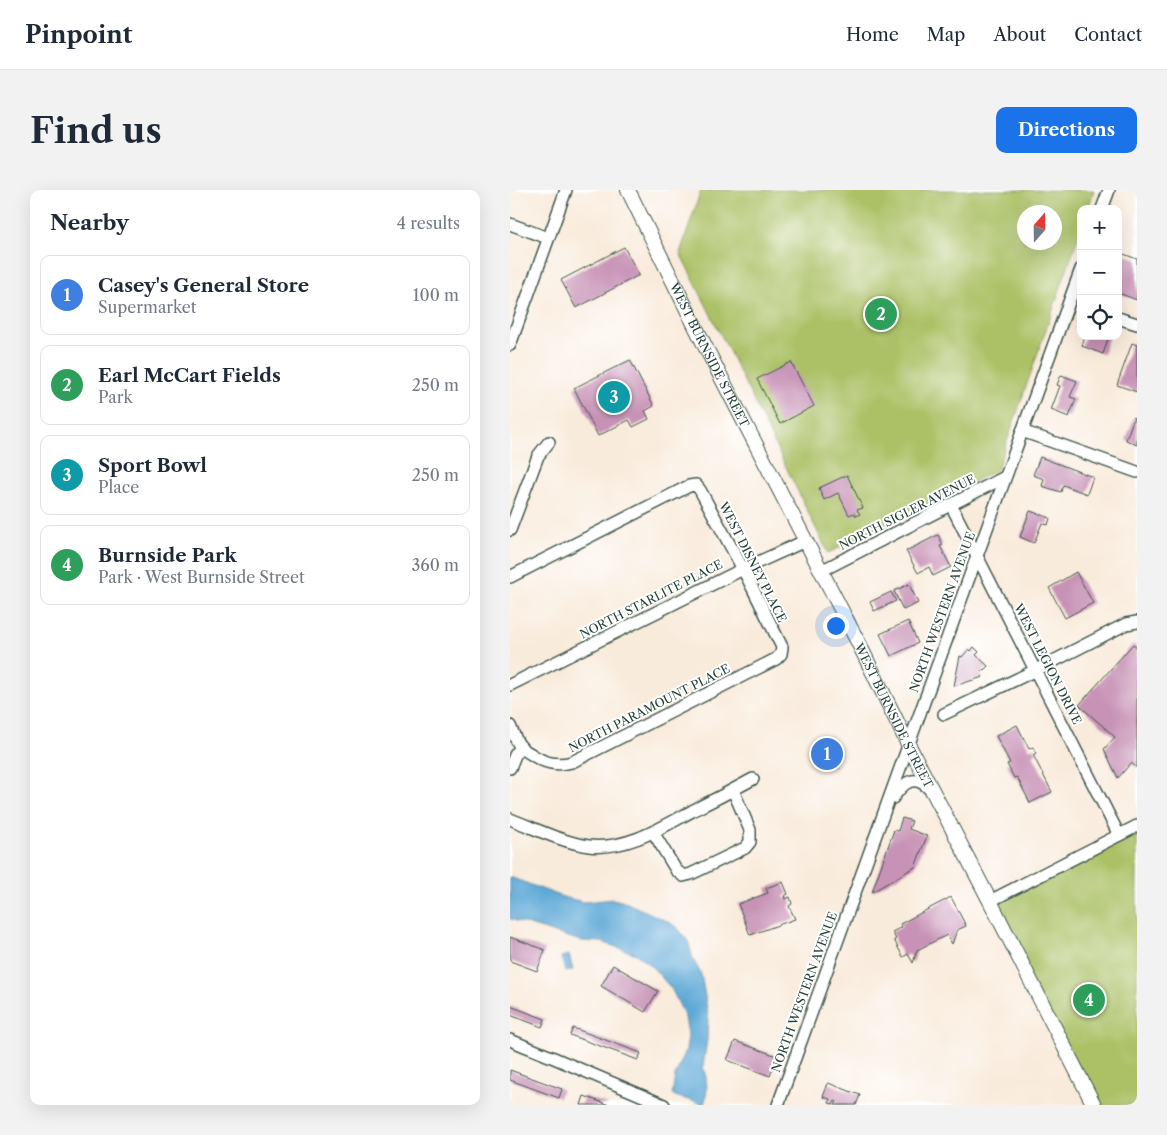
<!DOCTYPE html>
<meta charset="utf-8">
<style>
:root{--surface:#fff;--page:#f2f2f3;--text:#1f2937;--muted:#747a83;--line:#e0e1e3;--accent:#1a73e8}
body{margin:0;font-family:"Libre Caslon Text",serif;background:var(--page);color:var(--text)}
.controls{position:absolute;right:15px;top:15px;display:grid;overflow:hidden;border-radius:10px;box-shadow:0 5px 20px #0002}
.controls button{width:45px;height:45px;display:grid;place-items:center;padding:0;border:0;border-bottom:1px solid var(--line);background:var(--surface);color:var(--text);font:25px sans-serif}
.compass{position:absolute;left:507px;top:15px;width:45px;height:45px;border-radius:50%;background:var(--surface);box-shadow:0 5px 20px #0002;rotate:20deg}
.you{position:absolute;left:325px;top:435px;width:18px;height:18px;margin:-12px;border:4px solid #fff;border-radius:50%;background:#1a73e8;box-shadow:0 0 0 8px #1a73e833}
.badge{display:grid;place-items:center;width:32px;height:32px;border-radius:50%;background:var(--accent);color:#fff;font-size:16px;font-weight:700}
.pin{position:absolute;translate:-50% -50%;border:2px solid #fff;box-shadow:0 1px 5px #0006}
.list{margin:0;padding:0;list-style:none}
h2{display:flex;justify-content:space-between;align-items:center;height:65px;margin:0;padding:0 20px;font-size:21px}
h2 small{font-size:16px;font-weight:400;color:var(--muted)}
.list li{display:grid;grid-template-columns:32px 1fr auto;gap:15px;align-items:center;box-sizing:border-box;height:80px;margin:0 10px 10px;padding:0 10px;border:1px solid var(--line);border-radius:10px}
.list b{display:block;font-size:19px;white-space:nowrap}
.list p{margin:0;font-size:16px;white-space:nowrap;color:var(--muted)}
.list em{font-size:16px;font-style:normal;color:var(--muted)}
.icon{flex:none;width:28px;height:28px;fill:none;stroke:currentColor;stroke-width:2;stroke-linecap:round;stroke-linejoin:round}
.map{position:relative;flex:none;width:627px;height:915px;overflow:hidden;border-radius:10px}
header{display:flex;align-items:center;gap:30px;box-sizing:border-box;height:70px;padding:0 25px;background:var(--surface);border-bottom:1px solid var(--line)}
header strong{font-size:24px}
nav{display:flex;gap:28px;margin-inline-start:auto;font-size:18px}
.intro{display:flex;align-items:center;justify-content:space-between;box-sizing:border-box;height:120px;padding:0 30px}
h1{margin:0;font-size:35px}
.button{padding:12px 22px;border-radius:10px;background:var(--accent);color:#fff;font-size:18px;font-weight:700}
main{display:flex;gap:30px;padding:0 30px}
aside{flex:1;background:var(--surface);border-radius:10px;box-shadow:0 5px 20px #0002}
.map>svg:first-child{display:block}
.green{fill:#acc166;stroke:#667f4d;fill-rule:evenodd}
.water{fill:#5fa9d7;stroke:#3f7386}
.building{fill:#c792b6}
.lines{fill:none;stroke-linecap:round;stroke-linejoin:round}
.minor-casing{stroke:#40574d;stroke-width:14}
.major-casing{stroke:#40574d;stroke-width:16}
.minor{stroke:#fff;stroke-width:11}
.major{stroke:#fff;stroke-width:14}
.labels{text-anchor:middle;dominant-baseline:central;stroke-width:4;stroke-linejoin:round;paint-order:stroke}
.street-label{font-size:12px;fill:#1f3d34;stroke:#fff}
</style>
<header>
<strong>Pinpoint</strong>
<nav><a>Home</a><a>Map</a><a>About</a><a>Contact</a></nav>
</header>
<div class="intro"><h1>Find us</h1><a class="button">Directions</a></div>
<main>
<aside>
<h2>Nearby<small>4 results</small></h2>
<ul class="list">
<li><span class="badge" style="background:#3f7fe0">1</span><div><b>Casey's General Store</b><p>Supermarket</p></div><em>100 m</em></li>
<li><span class="badge" style="background:#2e9e5b">2</span><div><b>Earl McCart Fields</b><p>Park</p></div><em>250 m</em></li>
<li><span class="badge" style="background:#0f9aa8">3</span><div><b>Sport Bowl</b><p>Place</p></div><em>250 m</em></li>
<li><span class="badge" style="background:#2e9e5b">4</span><div><b>Burnside Park</b><p>Park · West Burnside Street</p></div><em>360 m</em></li>
</ul>
</aside>
<div class="map">
<svg width="627" height="915" viewBox="0 0 627 915">
<rect width="100%" height="100%" fill="#fff"/>
<filter id="ink" filterUnits="userSpaceOnUse"><feTurbulence type="fractalNoise" baseFrequency=".02" numOctaves="2"/><feDisplacementMap in="SourceGraphic" scale="10" xChannelSelector="R" yChannelSelector="G"/><feConvolveMatrix kernelMatrix="1 2 1 2 8 2 1 2 1" color-interpolation-filters="sRGB"/></filter>
<filter id="wash" filterUnits="userSpaceOnUse"><feTurbulence type="fractalNoise" baseFrequency=".0096" numOctaves="4" result="noise"/><feDisplacementMap in="SourceGraphic" scale="20" xChannelSelector="R" yChannelSelector="G"/><feGaussianBlur stdDeviation="1.12" result="paint"/><feColorMatrix in="noise" values="0 0 0 0 0 0 0 0 0 0 0 0 0 0 0 0 0 1.4 0 .05"/><feComposite in="paint" operator="in"/></filter>
<g filter="url(#wash)">
<rect width="100%" height="100%" fill="#f9ebdb"/>
<g class="green">
<path d="M191,0H584L578,19H571V39L487,280L318,363L231,185L170,63ZM514,22H544V52H514Z"/>
<polygon points="627,636 627,915 584,915 480,711"/>
</g>
<g class="water">
<path d="M0,687L53,707L74,712L103,709L115,712L155,730L167,737L178,751L183,769L191,784L195,806L198,826L197,850L193,877L196,887L197,899L196,908L194,914C183,911 173,909 162,905L165,886L176,860L178,846L175,827L161,798L143,778L126,764L106,757L92,752L71,751L0,729Z"/>
<polygon points="59,765 63,780 55,782 51,767"/>
</g>
<g id="blocks">
<g class="building">
<polygon points="114,57 129,85 66,118 51,90"/>
<polygon points="608,62 627,69 627,110 608,103"/>
<polygon points="575,146 599,146 593,164 572,156"/>
<polygon points="622,153 627,155 627,202 607,195"/>
<polygon points="120,170 144,216 135,221 139,229 123,237 119,230 88,246 64,198"/>
<polygon points="281,172 304,216 270,234 247,189"/>
<polygon points="551,185 567,191 560,207 566,209 559,227 541,220 550,196 547,195"/>
<polygon points="624,227 627,229 627,255 616,250"/>
<polygon points="530,267 583,287 577,304 553,295 551,302 532,296 534,289 523,285"/>
<polygon points="337,285 353,318 347,320 350,324 346,326 344,323 339,325 328,303 314,310 309,298"/>
<polygon points="520,321 540,328 538,335 532,333 524,353 510,347"/>
<polygon points="428,345 433,355 430,356 441,377 423,386 419,377 408,383 396,361"/>
<polygon points="566,382 583,413 555,428 539,398"/>
<polygon points="399,394 408,413 393,420 384,401"/>
<polygon points="381,402 386,411 364,421 360,412"/>
<polygon points="398,431 408,453 381,466 370,444"/>
<polygon points="623,454 627,457 627,578 621,573 608,588 594,559 605,547 569,515"/>
<polygon points="464,457 469,462 466,465 478,476 470,484 473,487 444,496 450,466 452,467 459,459 461,461"/>
<polygon points="507,535 519,559 523,557 526,563 523,565 542,602 520,613 507,587 504,588 497,574 500,573 486,546"/>
<rect x="309" y="552" width="16" height="25"/>
<polygon points="392,628 402,631 399,639 417,646 405,677 362,702 384,640 388,641"/>
<polygon points="273,692 278,704 274,706 275,709 280,707 282,714 279,716 285,729 240,745 228,714 258,703 256,698"/>
<polygon points="441,707 456,736 447,740 442,754 437,745 407,760 403,773 398,764 393,767 384,750 386,749 382,742 392,737 390,734"/>
<polygon points="0,747 35,760 27,781 0,771"/>
<polygon points="103,775 148,801 135,822 91,796"/>
<polygon points="0,816 35,829 32,837 0,825"/>
<polygon points="63,838 131,863 128,870 60,845"/>
<polygon points="225,851 267,866 260,886 217,870"/>
<polygon points="0,880 52,899 49,908 0,890"/>
<polygon points="318,893 350,905 346,915 325,915 327,912 325,911 323,914 319,913 320,909 313,907"/>
<polygon points="74,906 99,915 71,915"/>
</g>
</g>
</g>
<g filter="url(#ink)">
<use href="#blocks" fill-opacity="0" stroke="#40574d" stroke-width="1"/>
<g class="lines">
<defs>
<g id="minor">
<polyline points="592,19 599,0"/>
<polyline points="0,34 38,48"/>
<polyline points="608,128 627,134"/>
<polyline points="0,155 56,0"/>
<polyline points="512,241 627,282"/>
<polyline points="441,315 609,645"/>
<polyline points="0,340 28,266 39,252"/>
<polyline points="311,381 495,287"/>
<path d="M0,387L179,296L186,295L190,300L233,379L272,457L271,464L266,469L62,572C46,576 34,573 21,564C18,562 13,560 11,557C6,552 3,542 0,536"/>
<polyline points="0,495 233,379 295,351"/>
<polyline points="434,524 526,480 616,434 627,432"/>
<polyline points="0,578 5,565 11,557"/>
<path d="M383,608C394,591 406,583 421,601"/>
<path d="M0,629C24,638 54,653 79,656C116,660 151,638 182,621C202,611 223,600 243,589"/>
<polyline points="143,642 166,680 173,686 181,684 235,658 240,652 240,640 223,600"/>
<polyline points="480,711 627,636"/>
<polyline points="0,850 44,868 154,915"/>
<polyline points="268,915 571,79"/>
</g>
<g id="major">
<path id="s1" d="M118,0L196,158L350,456L398,554L480,711L584,915"/>
</g>
</defs>
<use href="#minor" class="minor-casing"/>
<use href="#major" class="major-casing"/>
<use href="#minor" class="minor"/>
<use href="#major" class="major"/>
</g>
</g>
<g class="labels">
<g class="street-label">
<text stroke="none"><textPath href="#s1" startOffset="184">WEST BURNSIDE STREET</textPath></text>
<text transform="translate(397 322) rotate(-27)">NORTH SIGLER AVENUE</text>
<text transform="translate(243 372) rotate(63)">WEST DISNEY PLACE</text>
<text transform="translate(141 409) rotate(-27)">NORTH STARLITE PLACE</text>
<text transform="translate(432 422) rotate(-70)">NORTH WESTERN AVENUE</text>
<text transform="translate(538 474) rotate(63)">WEST LEGION DRIVE</text>
<text transform="translate(139 518) rotate(-27)">NORTH PARAMOUNT PLACE</text>
<text stroke="none"><textPath href="#s1" startOffset="589">WEST BURNSIDE STREET</textPath></text>
<text transform="translate(294 802) rotate(-70)">NORTH WESTERN AVENUE</text>
</g>
</g>
</svg>
<div class="controls">
<button>+</button>
<button>−</button>
<button><svg class="icon" aria-label="locate" viewBox="0 0 24 24"><circle cx="12" cy="12" r="6"/><path d="M12 2v4M12 18v4M2 12h4M18 12h4"/></svg></button>
</div>
<svg class="compass" viewBox="-18 -18 36 36"><path d="M0-13l5 13h-10z" fill="#e53935"/><path d="M0 13l5-13h-10z" fill="#747a83"/></svg>
<div class="you"></div>
<div class="pin badge" style="left:317px;top:564px;background:#3f7fe0">1</div>
<div class="pin badge" style="left:371px;top:124px;background:#2e9e5b">2</div>
<div class="pin badge" style="left:104px;top:207px;background:#0f9aa8">3</div>
<div class="pin badge" style="left:579px;top:810px;background:#2e9e5b">4</div>
</div>
</main>
